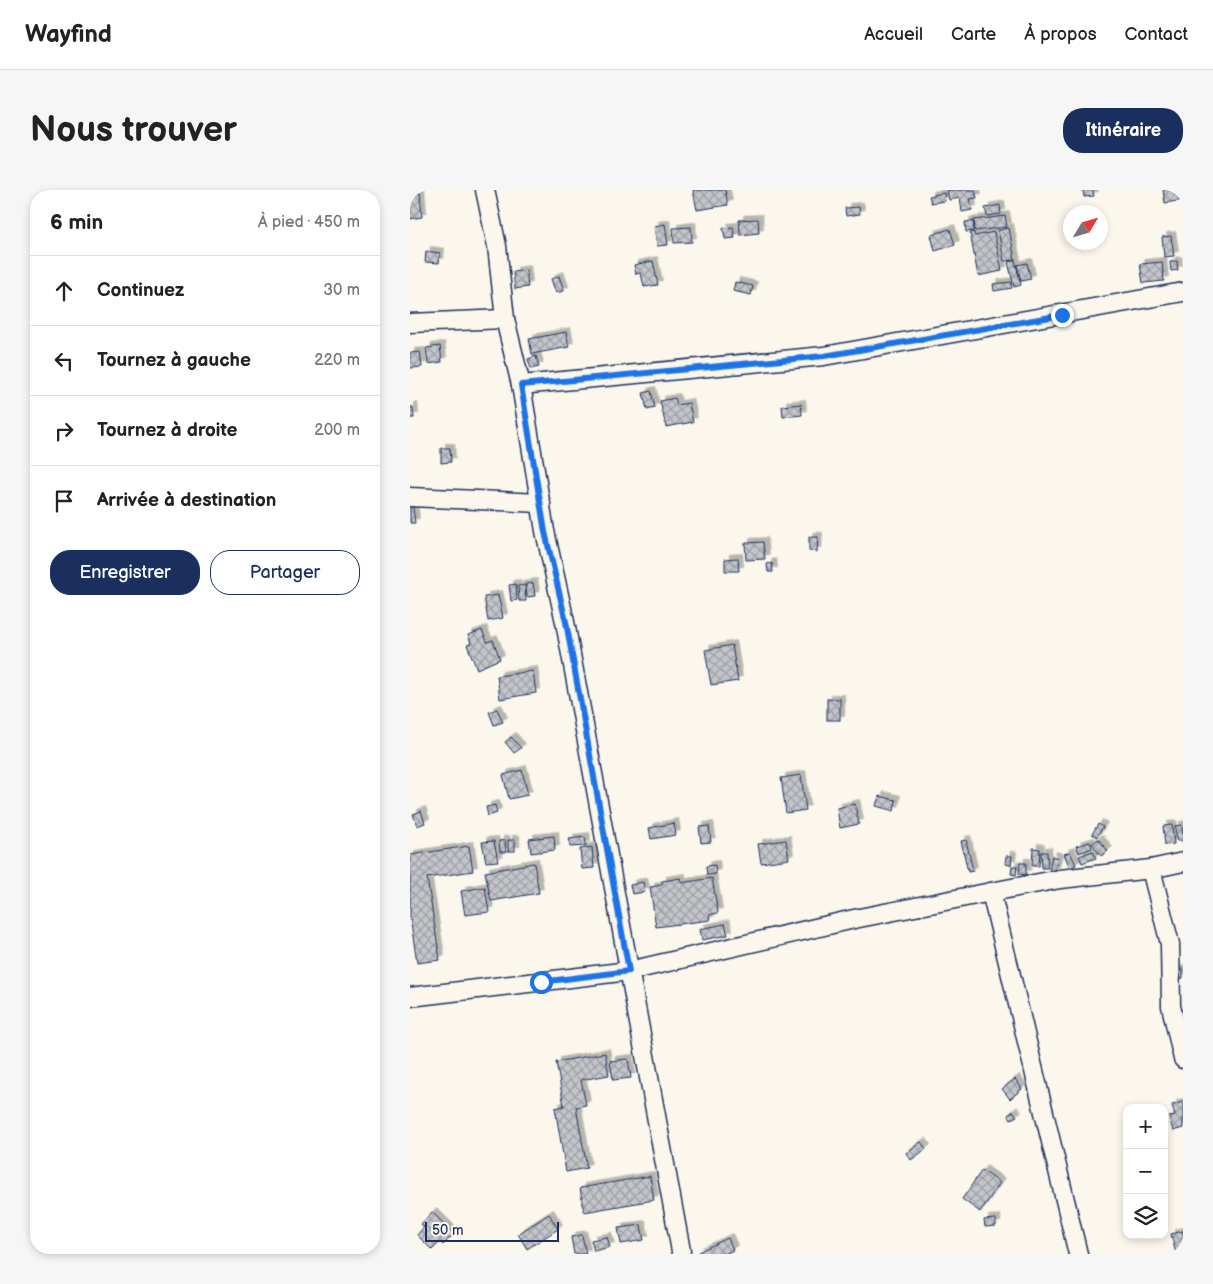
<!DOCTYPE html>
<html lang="fr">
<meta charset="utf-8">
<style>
:root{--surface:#fff;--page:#f6f6f6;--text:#222;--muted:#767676;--line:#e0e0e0;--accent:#1b2f5e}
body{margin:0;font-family:"Balsamiq Sans",sans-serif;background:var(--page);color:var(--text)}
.controls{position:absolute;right:15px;bottom:15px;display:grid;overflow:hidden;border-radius:10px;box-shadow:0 2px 8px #0003}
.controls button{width:45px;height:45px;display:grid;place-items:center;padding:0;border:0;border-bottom:1px solid var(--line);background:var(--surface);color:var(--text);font:25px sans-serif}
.compass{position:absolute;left:653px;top:15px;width:45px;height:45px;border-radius:50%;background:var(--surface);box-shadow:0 2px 8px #0003;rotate:52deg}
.scale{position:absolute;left:15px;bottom:12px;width:134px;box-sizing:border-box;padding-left:5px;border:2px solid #1b2f5e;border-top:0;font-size:14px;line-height:18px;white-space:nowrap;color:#1b2f5e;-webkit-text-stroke:4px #fbf7ec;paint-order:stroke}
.stop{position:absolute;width:15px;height:15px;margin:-11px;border:4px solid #1a73e8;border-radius:50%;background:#fff}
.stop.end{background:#1a73e8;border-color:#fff;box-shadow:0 1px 5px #0008}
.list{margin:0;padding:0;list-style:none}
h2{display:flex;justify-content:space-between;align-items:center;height:65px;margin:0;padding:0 20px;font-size:21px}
h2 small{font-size:16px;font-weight:400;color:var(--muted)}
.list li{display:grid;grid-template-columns:32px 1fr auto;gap:15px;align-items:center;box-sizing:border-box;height:70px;padding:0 20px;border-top:1px solid var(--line)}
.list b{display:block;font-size:19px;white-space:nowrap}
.list em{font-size:16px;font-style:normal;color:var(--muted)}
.actions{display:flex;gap:10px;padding:15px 20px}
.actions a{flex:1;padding:11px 0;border:1px solid var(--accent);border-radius:20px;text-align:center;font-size:18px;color:var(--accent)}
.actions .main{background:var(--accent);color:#fff}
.icon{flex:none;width:28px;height:28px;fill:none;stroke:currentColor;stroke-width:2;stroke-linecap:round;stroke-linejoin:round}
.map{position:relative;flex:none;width:773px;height:1064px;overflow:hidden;border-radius:20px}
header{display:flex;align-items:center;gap:30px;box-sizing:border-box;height:70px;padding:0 25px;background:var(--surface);border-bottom:1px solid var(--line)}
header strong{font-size:24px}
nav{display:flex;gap:28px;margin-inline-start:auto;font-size:18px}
.intro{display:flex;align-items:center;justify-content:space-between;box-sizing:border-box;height:120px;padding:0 30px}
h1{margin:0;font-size:35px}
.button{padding:12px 22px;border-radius:20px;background:var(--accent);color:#fff;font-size:18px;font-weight:700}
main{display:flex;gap:30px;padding:0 30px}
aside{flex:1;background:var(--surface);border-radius:20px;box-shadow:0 2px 8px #0003}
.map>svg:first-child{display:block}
.building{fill:url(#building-cross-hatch);stroke:#1b2f5e;filter:url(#shadow)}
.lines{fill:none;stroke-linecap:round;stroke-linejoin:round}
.minor-casing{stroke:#1b2f5e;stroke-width:21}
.minor{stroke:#fbf7ec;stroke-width:18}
.route{stroke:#1a73e8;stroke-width:6}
</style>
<header>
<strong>Wayfind</strong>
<nav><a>Accueil</a><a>Carte</a><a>À propos</a><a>Contact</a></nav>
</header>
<div class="intro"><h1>Nous trouver</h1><a class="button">Itinéraire</a></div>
<main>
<aside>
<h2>6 min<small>À pied · 450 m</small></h2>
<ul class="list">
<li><svg class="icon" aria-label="ahead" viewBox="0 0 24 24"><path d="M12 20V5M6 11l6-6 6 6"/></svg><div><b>Continuez</b></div><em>30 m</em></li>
<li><svg class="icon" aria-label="left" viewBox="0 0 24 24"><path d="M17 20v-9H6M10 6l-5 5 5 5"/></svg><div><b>Tournez à gauche</b></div><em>220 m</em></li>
<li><svg class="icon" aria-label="right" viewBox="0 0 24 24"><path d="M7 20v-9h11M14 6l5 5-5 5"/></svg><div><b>Tournez à droite</b></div><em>200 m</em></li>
<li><svg class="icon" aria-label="arrive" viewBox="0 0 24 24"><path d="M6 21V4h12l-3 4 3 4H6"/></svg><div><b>Arrivée à destination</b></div></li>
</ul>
<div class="actions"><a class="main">Enregistrer</a><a>Partager</a></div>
</aside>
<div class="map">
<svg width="773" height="1064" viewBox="0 0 773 1064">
<defs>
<pattern id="building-cross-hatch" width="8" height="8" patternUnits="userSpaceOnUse" patternTransform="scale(1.25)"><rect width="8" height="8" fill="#c3c5c9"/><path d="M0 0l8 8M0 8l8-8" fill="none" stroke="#9ea0a6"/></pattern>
<filter id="shadow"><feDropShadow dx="4.5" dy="-4.5" stdDeviation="0" flood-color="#0004"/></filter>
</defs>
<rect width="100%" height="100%" fill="#fbf7ec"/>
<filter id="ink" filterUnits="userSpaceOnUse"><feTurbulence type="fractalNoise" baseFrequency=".02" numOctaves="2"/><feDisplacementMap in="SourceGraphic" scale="10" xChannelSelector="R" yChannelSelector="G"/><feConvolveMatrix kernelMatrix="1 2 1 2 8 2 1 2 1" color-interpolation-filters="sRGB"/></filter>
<g filter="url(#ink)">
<g class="building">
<polygon points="283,0 315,0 318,15 287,20"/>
<polygon points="537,0 565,0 567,8 560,9 562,20 552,22 550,8 539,10"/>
<polygon points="673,0 683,0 684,6 674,7"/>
<polygon points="753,0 773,0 773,10 755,13"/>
<polygon points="10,3 12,27 0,29 0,4"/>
<polygon points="534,3 535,11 521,13 519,6"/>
<polygon points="590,15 591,24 577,26 575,18"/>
<polygon points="449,17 450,24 436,26 435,18"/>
<polygon points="595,26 597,37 565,41 564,30"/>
<polygon points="348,29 349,43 330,45 329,30"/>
<polygon points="563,31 564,41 556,42 555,32"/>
<polygon points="255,34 258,55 247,56 244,36"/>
<polygon points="281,37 282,52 264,53 263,38"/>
<polygon points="323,37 325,48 315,49 313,38"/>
<polygon points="599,38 605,70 594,71 588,40"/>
<polygon points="540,39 545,55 525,61 521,45"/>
<polygon points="564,42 565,46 584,42 592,81 568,86 560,43"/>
<polygon points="761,46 764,66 754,67 752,47"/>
<polygon points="16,61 30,63 29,73 15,72"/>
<polygon points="605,70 611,95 604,97 598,72"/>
<polygon points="243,71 248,95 234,97 231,83 226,84 224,75"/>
<polygon points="767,71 768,80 761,81 760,72"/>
<polygon points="752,72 754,91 733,93 730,74"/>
<polygon points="617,73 621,89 611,91 607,75"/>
<polygon points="116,80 118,97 105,99 103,82"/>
<polygon points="149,86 154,101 146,103 141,89"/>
<polygon points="325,92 343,96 341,105 323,101"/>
<polygon points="601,92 602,98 584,101 583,94"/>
<polygon points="156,142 159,157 122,164 119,149"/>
<polygon points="30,156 32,172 18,174 16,158"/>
<polygon points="10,162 12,177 0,178 0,163"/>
<polygon points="126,166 129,177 121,179 118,169"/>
<polygon points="241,201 245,218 237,220 233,203"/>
<polygon points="265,208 267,215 279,213 283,232 256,237 250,211"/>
<polygon points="391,214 392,225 373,227 372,216"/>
<polygon points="0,217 3,217 4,228 0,228"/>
<polygon points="31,258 40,258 41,272 31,273"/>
<polygon points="3,316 5,333 0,333 0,317"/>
<polygon points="399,347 408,347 407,362 399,361"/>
<polygon points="353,352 355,369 336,370 335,353"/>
<polygon points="328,368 329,381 315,381 315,369"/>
<polygon points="362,373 363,382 358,382 357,374"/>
<polygon points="123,393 125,406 117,407 116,394"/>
<polygon points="106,394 107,410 101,411 99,395"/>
<polygon points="115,395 116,411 109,411 108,396"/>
<polygon points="88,405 93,428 78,431 74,407"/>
<polygon points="72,440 77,452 83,450 90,469 67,479 57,455 61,453 58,445"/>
<polygon points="322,455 328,491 301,495 295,460"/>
<polygon points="123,481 126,503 90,509 87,486"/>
<rect x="417" y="509" width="13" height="21"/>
<polygon points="87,519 93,532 84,535 79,522"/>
<polygon points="101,547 111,558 104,563 95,552"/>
<polygon points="112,580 118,605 99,609 93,585"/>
<polygon points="391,585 396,620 376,623 371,588"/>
<polygon points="469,606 486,610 484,621 466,616"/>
<polygon points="445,614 449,634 430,638 427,618"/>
<polygon points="85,615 87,623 78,626 76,617"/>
<polygon points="11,621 15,633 7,636 3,624"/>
<polygon points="264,633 266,645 241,649 239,638"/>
<polygon points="688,634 693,637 687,647 682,644"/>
<polygon points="762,635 764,654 755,655 753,636"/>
<polygon points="772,635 773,651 767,651 765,636"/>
<polygon points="299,636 301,652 291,653 289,637"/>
<polygon points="144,646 145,660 121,663 119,649"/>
<polygon points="175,647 176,656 160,657 159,649"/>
<polygon points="688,649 698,661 691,666 682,654"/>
<polygon points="95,650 96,662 90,662 89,651"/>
<rect x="98" y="650" width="7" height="11"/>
<polygon points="376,650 379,669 351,673 348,654"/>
<polygon points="556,650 563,681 558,682 551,651"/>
<polygon points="84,651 88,671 76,672 72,652"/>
<polygon points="680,652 682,658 669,663 666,656"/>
<polygon points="59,656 63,681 17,688 30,770 7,773 0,727 0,665"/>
<polygon points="182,657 184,678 172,679 170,659"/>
<polygon points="623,658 630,659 629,676 622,676"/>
<polygon points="683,661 686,668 672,673 669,666"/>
<polygon points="631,662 637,662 638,678 632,678"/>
<polygon points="660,662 666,675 660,678 654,664"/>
<polygon points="596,666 602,666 601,675 595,674"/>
<polygon points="642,666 648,668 645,682 639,681"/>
<polygon points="124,673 129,703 81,711 75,682"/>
<polygon points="610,673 616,673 616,685 609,684"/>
<polygon points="305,675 306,684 297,685 296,676"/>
<polygon points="602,676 607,676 606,685 601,684"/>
<polygon points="271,688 271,693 302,688 308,723 299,725 300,730 246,737 240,697 252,695 252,691"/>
<polygon points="233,692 235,702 222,704 220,695"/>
<polygon points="75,697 79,722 55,725 51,701"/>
<polygon points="315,734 318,745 292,750 290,739"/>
<polygon points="773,779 773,788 768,789 766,780"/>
<polygon points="195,863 199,885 171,890 176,915 166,917 177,978 156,982 145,918 154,916 146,872"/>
<polygon points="218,869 221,888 203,890 200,871"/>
<polygon points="605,889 612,899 600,909 592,899"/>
<polygon points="773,912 773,938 763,941 759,927 765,926 762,915"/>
<polygon points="603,921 607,926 601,929 598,925"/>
<polygon points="511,952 516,959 501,970 496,963"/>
<polygon points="572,980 590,993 570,1022 552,1009"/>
<polygon points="240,986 244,1010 174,1022 170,998"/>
<polygon points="22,1022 44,1044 33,1055 30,1052 22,1060 7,1045 14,1037 11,1034"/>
<polygon points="139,1024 148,1039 117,1059 108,1044"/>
<polygon points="586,1029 586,1036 575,1037 574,1030"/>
<polygon points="231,1035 234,1050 211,1054 208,1038"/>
<polygon points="773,1041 773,1064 766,1064 761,1044"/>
<polygon points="172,1045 176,1064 164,1064 161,1047"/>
<polygon points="197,1047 200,1057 184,1061 181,1050"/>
<polygon points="318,1048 323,1060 315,1064 289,1064 288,1062"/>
</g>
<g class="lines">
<defs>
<g id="minor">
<polyline points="75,0 87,56 95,129 111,195 135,341 155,432 271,1061"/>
<polyline points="0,133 95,129"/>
<polyline points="111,195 414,166 773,102"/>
<polyline points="0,307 131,313"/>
<polyline points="741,679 760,754 761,816 773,869"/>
<polyline points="581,702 668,1064"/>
<polyline points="0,807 219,781 444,729 581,702 650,689 741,679 773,672"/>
</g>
</defs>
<use href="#minor" class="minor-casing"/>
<use href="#minor" class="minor"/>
</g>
</g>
<g class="lines" filter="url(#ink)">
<polyline class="route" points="131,792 219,781 156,432 135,342 111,195 414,166 652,125"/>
</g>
</svg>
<div class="controls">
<button>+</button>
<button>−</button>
<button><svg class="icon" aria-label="layers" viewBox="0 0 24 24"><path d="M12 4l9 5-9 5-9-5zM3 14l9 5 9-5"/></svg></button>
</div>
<svg class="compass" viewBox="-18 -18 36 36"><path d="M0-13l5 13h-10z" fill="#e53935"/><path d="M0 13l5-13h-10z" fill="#767676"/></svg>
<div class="scale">50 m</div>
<div class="stop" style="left:131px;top:792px"></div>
<div class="stop end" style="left:652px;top:125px"></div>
</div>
</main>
